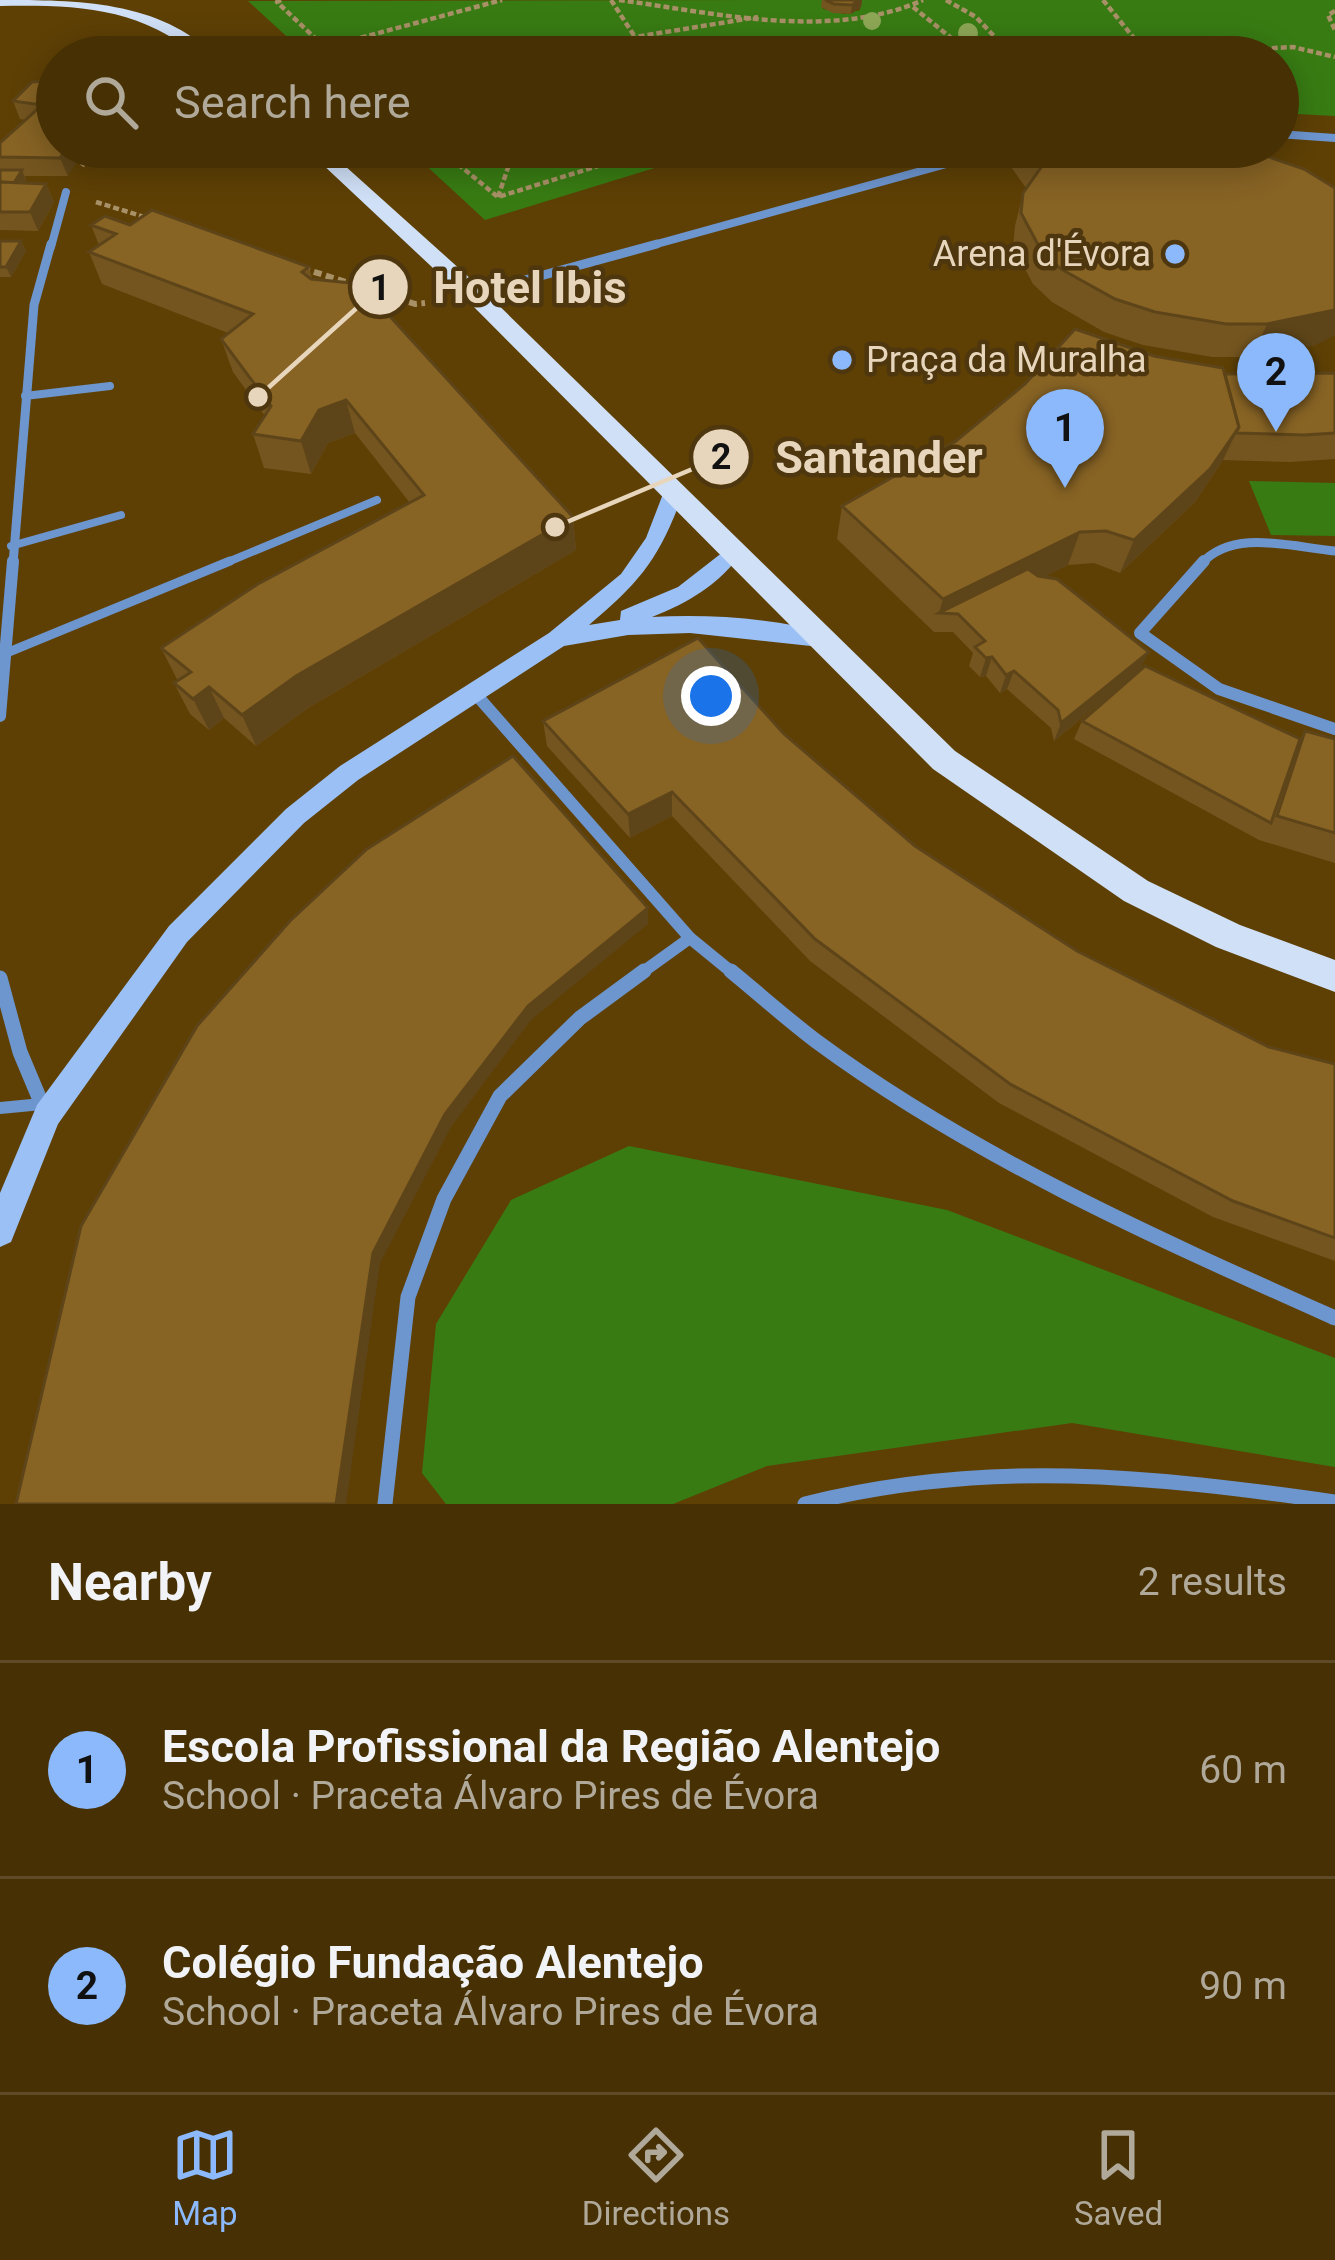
<!DOCTYPE html>
<meta charset="utf-8">
<style>
:root{--surface:#463004;--page:#4d380e;--text:#f1f3f6;--muted:#b0a99a;--line:#5e4b26;--accent:#8bb9fc}
body{margin:0;font-family:Roboto,sans-serif;background:var(--page);color:var(--text)}
.you{position:absolute;left:711px;top:696px;width:42px;height:42px;margin:-30px;border:9px solid #fff;border-radius:50%;background:#1a73e8;box-shadow:0 0 0 18px #1a73e833}
.badge{display:grid;place-items:center;width:78px;height:78px;border-radius:50%;background:var(--accent);color:#111;font-size:39px;font-weight:700}
.pin{position:absolute;translate:-50% -99px;filter:drop-shadow(0 3px 6px #0008)}
.pin::after{content:'';position:absolute;top:63px;width:42px;height:36px;background:inherit;clip-path:polygon(0 0,100% 0,50% 100%)}
.list{margin:0;padding:0;list-style:none}
h2{display:flex;justify-content:space-between;align-items:center;height:156px;margin:0;padding:0 48px;font-size:51px}
h2 small{font-size:39px;font-weight:400;color:var(--muted)}
.list li{display:grid;grid-template-columns:78px 1fr auto;gap:36px;align-items:center;box-sizing:border-box;height:216px;padding:0 48px;border-top:3px solid var(--line)}
.list b{display:block;font-size:45px;white-space:nowrap}
.list p{margin:0;font-size:39px;white-space:nowrap;color:var(--muted)}
.list em{font-size:39px;font-style:normal;color:var(--muted)}
.icon{flex:none;width:66px;height:66px;fill:none;stroke:currentColor;stroke-width:2;stroke-linecap:round;stroke-linejoin:round}
.map{position:relative;flex:none;width:1335px;height:1504px;overflow:hidden}
.search{position:absolute;background:var(--surface);box-shadow:0 6px 30px #0003;left:36px;right:36px;top:36px;height:132px;display:flex;align-items:center;gap:30px;box-sizing:border-box;padding:0 42px;border-radius:66px;color:var(--muted);font-size:45px}
.sheet{height:588px;background:var(--surface)}
nav{display:flex;justify-content:space-around;align-items:center;box-sizing:border-box;height:168px;border-top:3px solid var(--line);background:var(--surface);font-size:33px;color:var(--muted)}
nav a{display:grid;justify-items:center;gap:6px}
nav .on{color:var(--accent)}
.map>svg:first-child{display:block}
.green{fill:#387b13}
.lines{fill:none;stroke-linecap:round;stroke-linejoin:round}
.path-far1{stroke:#a89067;stroke-width:4.5;stroke-dasharray:6 3;stroke-linecap:butt}
.path{stroke:#a89067;stroke-width:6;stroke-dasharray:8 4.5;stroke-linecap:butt}
.lane-far2{stroke:#6d95ce;stroke-width:8}
.lane-far1{stroke:#6d95ce;stroke-width:9}
.lane{stroke:#6d95ce;stroke-width:12}
.street-far3{stroke:#6d95ce;stroke-width:8}
.street-far2{stroke:#6d95ce;stroke-width:9}
.street-far1{stroke:#6d95ce;stroke-width:12}
.street{stroke:#6d95ce;stroke-width:15}
.secondary{fill:#9bc0f6;fill-rule:evenodd}
.primary{fill:#d0e0f7;fill-rule:evenodd}
.tree{fill:#8da756}
.wall{fill:#74551f}
.shaded-wall{fill:#5e4519}
.building{fill:#876324;stroke:#5e4519;stroke-width:3}
.poi-dot{fill:#8bb9fc;stroke:#4e370f;stroke-width:4.5}
.labels{text-anchor:middle;dominant-baseline:central;stroke-width:9;stroke-linejoin:round;paint-order:stroke}
.far-poi-label{font-size:36px;fill:#e8d6bc;stroke:#4e370f;text-anchor:end}
.leader{fill:none;stroke:#e8d6bc;stroke-width:4.5}
.callout-dot{fill:#e8d6bc;stroke:#4e370f;stroke-width:4.5}
.mark-label{font-size:36px;text-anchor:middle;font-weight:bold;fill:#111}
.callout-label{font-size:45px;text-anchor:middle;font-weight:bold;fill:#e8d6bc;stroke:#4e370f;stroke-width:9;stroke-linejoin:round;paint-order:stroke}
</style>
<div class="map">
<svg width="1335" height="1504" viewBox="0 0 1335 1504">
<rect width="100%" height="100%" fill="#5e4005"/>
<g class="green">
<polygon points="825,0 823,9 845,14 860,10 859,0 1335,0 1335,116 1278,113 1278,57 309,57 248,1"/>
<polygon points="406,147 723,147 485,220"/>
<polygon points="1249,481 1335,483 1335,536 1271,535"/>
<polygon points="629,1146 947,1210 1335,1358 1335,1467 1072,1423 767,1466 673,1504 446,1504 422,1473 436,1324 511,1200"/>
</g>
<g class="lines">
<g class="path-far1">
<polyline points="281,0 277,2 335,57"/>
<polyline points="611,0 635,37"/>
<path d="M619,0C715,13 831,41 923,0"/>
<polyline points="946,0 976,17 1009,52 994,57"/>
<polyline points="1103,0 1146,53"/>
<polyline points="913,7 966,50 940,57"/>
<polyline points="1335,11 1328,15 1335,30"/>
<polyline points="326,47 502,0"/>
<polyline points="647,57 635,37 758,17"/>
<polyline points="1110,57 1293,47 1335,57"/>
<polyline points="437,147 498,197 659,147"/>
<polyline points="82,166 95,147"/>
<polyline points="498,197 515,147"/>
<polyline points="96,202 151,219"/>
</g>
<polyline class="path" points="302,268 415,304 425,303"/>
<g class="lane-far2">
<polyline points="25,396 110,386"/>
<polyline points="11,546 121,515"/>
<polyline points="223,564 377,500"/>
</g>
<polyline class="lane-far1" points="4,654 230,561"/>
<polyline class="lane" points="0,1108 42,1104"/>
<g class="street-far3">
<polyline points="1278,134 1335,138"/>
<polyline points="51,247 66,192"/>
<polyline points="646,247 1008,147"/>
</g>
<g class="street-far2">
<polyline points="474,294 657,244"/>
<polyline points="13,564 34,305 51,244"/>
<path d="M1201,564C1233,528 1291,547 1335,551"/>
</g>
<g class="street-far1">
<polyline points="1204,561 1140,633 1219,689 1335,729"/>
<polyline points="473,691 690,938 734,974"/>
<polyline points="0,716 13,561"/>
<polyline points="640,974 690,938"/>
</g>
<g class="street">
<path d="M731,971C759,994 787,1019 816,1041C973,1157 1158,1239 1335,1318"/>
<polyline points="0,978 20,1052 46,1114"/>
<polyline points="385,1504 408,1297 444,1199 500,1096 580,1018 644,971"/>
<path d="M805,1504C987,1458 1152,1476 1335,1502"/>
</g>
<path class="secondary" d="M673,487L683,494C659,559 641,581 589,625L620,620L621,611L678,587L732,545L742,552C720,584 688,603 652,617C709,614 773,618 828,633L831,639L828,645L820,647L690,633L628,635L564,646L358,780L304,823L187,942L58,1124L11,1242L0,1247V1193L37,1105L169,926L286,809L340,766L549,633L621,574L646,538L663,494Z"/>
<g class="primary">
<path d="M0,0C76,0 160,0 216,57H198C139,6 74,5 0,6Z"/>
<polygon points="304,147 324,147 482,289 955,751 1148,881 1240,925 1335,960 1335,992 1216,947 1124,901 933,769 466,299"/>
</g>
</g>
<g class="tree">
<circle cx="872" cy="21" r="9"/>
<circle cx="968" cy="33" r="10"/>
</g>
<g class="wall">
<polygon points="822,0 862,0 861,7 851,14 833,13 821,7"/>
<polygon points="32,82 68,176 25,176 26,180 24,183 46,184 54,202 38,231 0,230 0,143 26,120 20,119 13,101"/>
<polygon points="1016,147 1240,147 1316,345 1252,357 1212,357 1143,345 1104,332 1052,302 1033,284 1013,246 1015,226 1023,193 1026,188 1011,167"/>
<polygon points="91,225 130,225 309,267 312,279 362,307 573,517 576,550 308,708 256,746 224,718 209,730 190,714 174,683 178,681 161,648 410,503 355,433 328,443 311,474 264,468 253,434 265,416 233,372 221,339 228,333 102,284 89,252 99,245"/>
<polygon points="0,241 21,241 26,251 11,277 0,277"/>
<polygon points="1154,356 1225,374 1335,373 1335,459 1290,462 1223,460 1195,502 1120,573 1094,563 1068,565 1043,577 1140,670 1300,739 1305,731 1335,739 1335,863 1259,840 1074,739 1082,721 1134,675 1054,741 1051,728 1007,689 1000,693 986,676 980,677 969,666 973,653 953,632 934,632 837,539 842,506"/>
<polygon points="543,721 784,734 915,846 1077,951 1269,1047 1335,1064 1335,1261 1213,1217 999,1103 810,961 672,816 630,838 547,746"/>
</g>
<g class="shaded-wall">
<polygon points="859,0 862,0 861,7 851,14 852,5"/>
<polygon points="67,147 86,147 68,176 60,158"/>
<polygon points="22,170 26,180 17,195 12,185"/>
<polygon points="46,184 54,202 38,231 30,212"/>
<polygon points="21,241 26,251 11,277 6,267"/>
<polygon points="1335,310 1335,335 1316,345 1252,357 1267,324"/>
<polygon points="346,400 355,433 328,443 311,474 301,441 319,410"/>
<polygon points="1239,427 1223,460 1195,502 1120,573 1134,540"/>
<polygon points="573,517 576,550 308,708 256,746 242,715 296,676"/>
<polygon points="1080,532 1068,565 962,618 958,614 939,613 943,599"/>
<polygon points="1149,652 1140,670 1054,741 1061,723"/>
<polygon points="992,657 986,676 980,677 986,658"/>
<polygon points="1014,671 1007,689 1000,693 1006,675"/>
<polygon points="209,687 224,718 209,730 193,699"/>
<polygon points="672,792 672,816 630,838 628,814"/>
<polygon points="648,908 648,924 531,1020 451,1127 380,1263 346,1504 336,1504 373,1253 445,1114 528,1006"/>
</g>
<g class="building">
<polygon points="825,0 859,0 852,5 834,4"/>
<polygon points="57,80 57,147 67,147 60,158 0,157 0,143 42,105 13,101 32,82"/>
<polygon points="1027,147 1240,147 1304,169 1335,188 1335,310 1267,324 1226,324 1155,312 1115,299 1061,269 1042,252 1021,213 1023,193 1042,166"/>
<polygon points="0,170 22,170 14,183 0,182"/>
<polygon points="0,182 46,184 30,212 0,212"/>
<polygon points="152,210 309,267 302,272 311,279 351,283 362,307 374,315 385,311 573,517 296,676 242,715 209,687 193,699 174,683 191,672 161,648 258,584 424,495 346,400 319,410 301,441 253,434 271,406 221,339 253,314 89,252 116,234 91,225 105,216 130,225"/>
<polygon points="0,241 21,241 6,267 0,267"/>
<polygon points="1075,329 1154,356 1223,368 1239,427 1210,469 1134,540 1106,531 1080,532 943,599 842,506 956,441 1025,384"/>
<polygon points="1335,373 1335,433 1304,435 1236,433 1239,427 1225,374"/>
<polygon points="1028,569 1038,576 1057,579 1149,652 1061,723 1058,710 1014,671 1006,675 992,657 986,658 975,647 985,641 958,614 939,613"/>
<polygon points="698,638 784,734 915,846 1077,951 1269,1047 1335,1064 1335,1238 1233,1201 1010,1084 815,939 672,792 628,814 543,721"/>
<polygon points="1145,666 1300,739 1271,823 1082,721"/>
<polygon points="1305,731 1335,739 1335,833 1277,816"/>
<polygon points="513,756 648,908 528,1006 445,1114 373,1253 336,1504 16,1504 81,1226 197,1026 290,921 367,849"/>
</g>
<g class="poi-dot">
<circle cx="1175" cy="254" r="12"/>
<circle cx="842" cy="360" r="12"/>
</g>
<g class="labels">
<g class="far-poi-label">
<text x="1151" y="254">Arena d'Évora</text>
<text x="866" y="360" text-anchor="start">Praça da Muralha</text>
</g>
</g>
<path class="leader" d="M258 397L380 287M555 527L721 457"/>
<g class="callout-dot">
<circle cx="258" cy="397" r="12"/>
<circle cx="555" cy="527" r="12"/>
<circle cx="380" cy="287" r="30"/>
<circle cx="721" cy="457" r="30"/>
</g>
<g class="mark-label">
<text x="380" y="300">1</text>
<text x="721" y="469">2</text>
</g>
<g class="callout-label">
<text x="530" y="303">Hotel Ibis</text>
<text x="879" y="473">Santander</text>
</g>
</svg>
<div class="you"></div>
<div class="pin badge" style="left:1065px;top:488px">1</div>
<div class="pin badge" style="left:1276px;top:432px">2</div>
<div class="search"><svg class="icon" aria-label="search" viewBox="0 0 24 24"><circle cx="10" cy="10" r="6"/><path d="M15 15l6 6"/></svg>Search here</div>
</div>
<section class="sheet">
<h2>Nearby<small>2 results</small></h2>
<ul class="list">
<li><span class="badge">1</span><div><b>Escola Profissional da Região Alentejo</b><p>School · Praceta Álvaro Pires de Évora</p></div><em>60 m</em></li>
<li><span class="badge">2</span><div><b>Colégio Fundação Alentejo</b><p>School · Praceta Álvaro Pires de Évora</p></div><em>90 m</em></li>
</ul>
</section>
<nav>
<a class="on"><svg class="icon" aria-label="map" viewBox="0 0 24 24"><path d="M3 6l6-2 6 2 6-2v14l-6 2-6-2-6 2zM9 4v14M15 6v14"/></svg>Map</a>
<a><svg class="icon" aria-label="directions" viewBox="0 0 24 24"><path d="M12 3l9 9-9 9-9-9zM9 14v-3h6M13 9l2 2-2 2"/></svg>Directions</a>
<a><svg class="icon" aria-label="saved" viewBox="0 0 24 24"><path d="M7 4h10v16l-5-4-5 4z"/></svg>Saved</a>
</nav>
